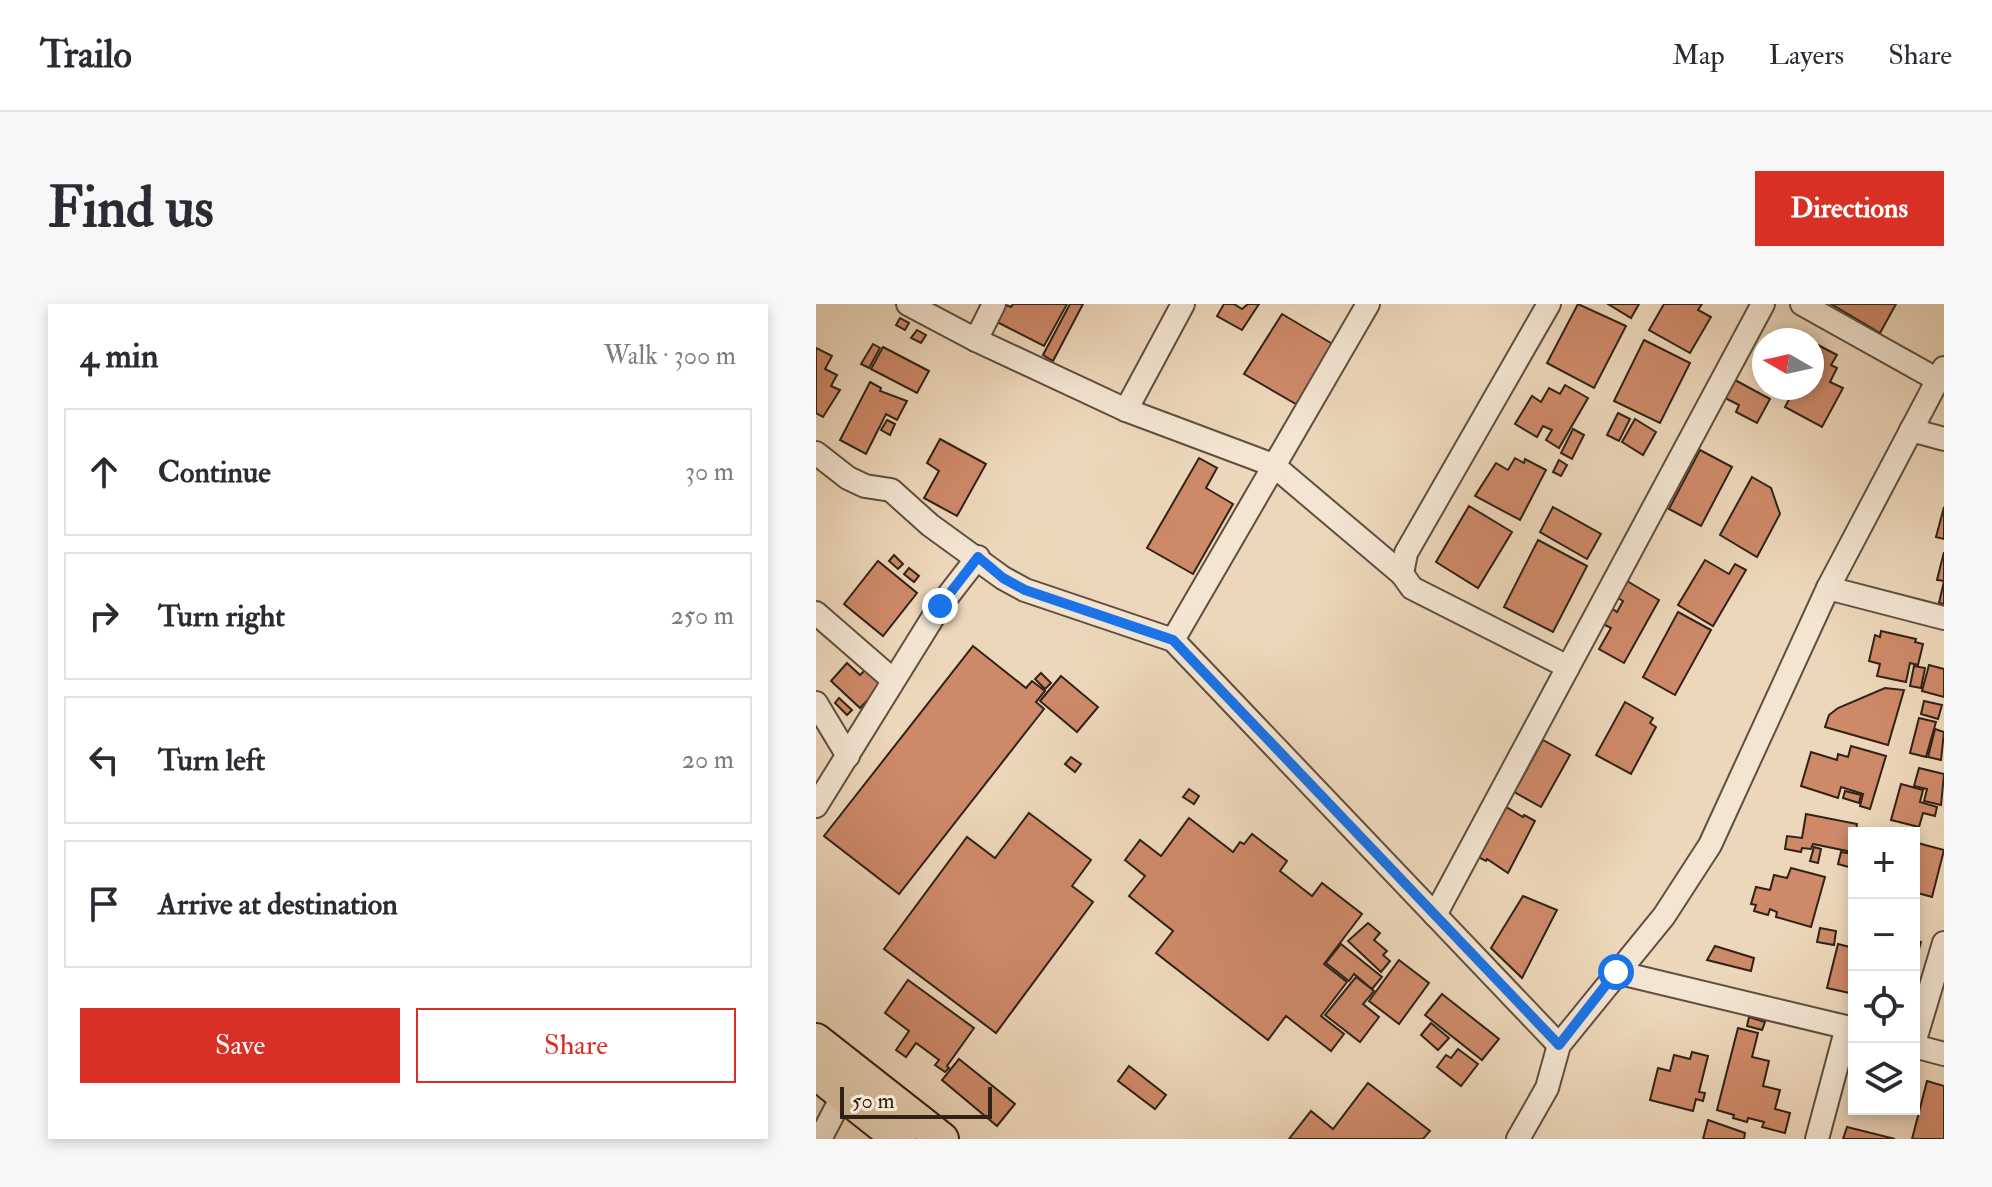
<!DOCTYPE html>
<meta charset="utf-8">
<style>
:root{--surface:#fff;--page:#f7f7f7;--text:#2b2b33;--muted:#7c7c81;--line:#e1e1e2;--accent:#d93025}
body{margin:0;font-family:"IM FELL Double Pica",serif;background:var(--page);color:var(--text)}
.controls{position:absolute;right:24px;bottom:24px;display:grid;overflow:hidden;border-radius:0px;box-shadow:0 4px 12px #0003}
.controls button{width:72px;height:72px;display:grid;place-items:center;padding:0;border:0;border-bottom:2px solid var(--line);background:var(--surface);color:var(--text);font:40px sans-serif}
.compass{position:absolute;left:936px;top:24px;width:72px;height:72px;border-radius:50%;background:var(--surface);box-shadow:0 4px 12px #0003;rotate:279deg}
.scale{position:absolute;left:24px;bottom:20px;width:152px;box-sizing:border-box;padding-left:8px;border:4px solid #302217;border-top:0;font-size:22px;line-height:28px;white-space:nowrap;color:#302217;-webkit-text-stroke:6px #f3e5d2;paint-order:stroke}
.stop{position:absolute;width:24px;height:24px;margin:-18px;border:6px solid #1a73e8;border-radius:50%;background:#fff}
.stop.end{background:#1a73e8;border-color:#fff;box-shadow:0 2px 8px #0008}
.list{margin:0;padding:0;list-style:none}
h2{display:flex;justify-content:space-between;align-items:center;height:104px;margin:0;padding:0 32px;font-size:34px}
h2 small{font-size:26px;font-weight:400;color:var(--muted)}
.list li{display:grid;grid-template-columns:52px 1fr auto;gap:24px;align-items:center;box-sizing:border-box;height:128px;margin:0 16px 16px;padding:0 16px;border:2px solid var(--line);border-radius:0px}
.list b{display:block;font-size:30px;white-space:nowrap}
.list em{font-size:26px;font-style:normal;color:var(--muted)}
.actions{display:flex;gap:16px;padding:24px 32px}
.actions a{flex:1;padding:18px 0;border:2px solid var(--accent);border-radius:0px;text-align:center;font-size:28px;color:var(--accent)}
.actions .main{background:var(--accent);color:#fff}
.icon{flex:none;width:44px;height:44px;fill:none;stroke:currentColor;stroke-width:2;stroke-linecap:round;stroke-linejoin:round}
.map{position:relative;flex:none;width:1128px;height:835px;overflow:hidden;border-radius:0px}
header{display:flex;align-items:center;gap:48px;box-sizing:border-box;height:112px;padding:0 40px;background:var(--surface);border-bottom:2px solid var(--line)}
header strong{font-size:38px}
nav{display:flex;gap:44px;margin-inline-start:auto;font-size:28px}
.intro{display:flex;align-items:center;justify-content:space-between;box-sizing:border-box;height:192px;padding:0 48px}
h1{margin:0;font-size:56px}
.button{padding:20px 36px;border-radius:0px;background:var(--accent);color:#fff;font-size:28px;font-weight:700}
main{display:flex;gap:48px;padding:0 48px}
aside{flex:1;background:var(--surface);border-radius:0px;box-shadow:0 4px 12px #0003}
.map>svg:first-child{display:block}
.building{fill:#ce8969;stroke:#302217;stroke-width:2}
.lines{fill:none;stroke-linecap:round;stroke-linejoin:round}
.minor-casing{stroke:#5f4f40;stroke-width:26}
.highway-casing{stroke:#302217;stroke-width:36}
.minor{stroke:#f3e5d2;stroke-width:22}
.highway{stroke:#edd7ba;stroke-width:32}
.route{stroke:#1a73e8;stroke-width:10}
</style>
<header>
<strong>Trailo</strong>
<nav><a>Map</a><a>Layers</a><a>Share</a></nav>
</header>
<div class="intro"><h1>Find us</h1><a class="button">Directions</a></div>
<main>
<aside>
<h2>4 min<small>Walk · 300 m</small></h2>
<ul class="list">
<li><svg class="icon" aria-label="ahead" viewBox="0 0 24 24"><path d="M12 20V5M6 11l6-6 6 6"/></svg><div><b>Continue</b></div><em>30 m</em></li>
<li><svg class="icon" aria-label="right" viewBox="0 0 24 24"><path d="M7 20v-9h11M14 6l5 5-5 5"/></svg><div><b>Turn right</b></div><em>250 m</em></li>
<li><svg class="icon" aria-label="left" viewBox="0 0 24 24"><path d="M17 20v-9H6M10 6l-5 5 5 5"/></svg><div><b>Turn left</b></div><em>20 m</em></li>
<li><svg class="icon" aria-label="arrive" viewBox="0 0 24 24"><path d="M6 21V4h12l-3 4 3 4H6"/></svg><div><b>Arrive at destination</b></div></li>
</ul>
<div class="actions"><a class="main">Save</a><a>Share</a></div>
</aside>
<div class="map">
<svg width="1128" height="835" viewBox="0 0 1128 835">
<rect width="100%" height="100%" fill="#edd7ba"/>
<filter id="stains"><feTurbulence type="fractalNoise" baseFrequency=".0025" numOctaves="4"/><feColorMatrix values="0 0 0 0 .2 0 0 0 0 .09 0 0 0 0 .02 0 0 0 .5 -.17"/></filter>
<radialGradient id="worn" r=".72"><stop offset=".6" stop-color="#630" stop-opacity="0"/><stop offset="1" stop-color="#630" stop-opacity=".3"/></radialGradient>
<g class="building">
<polygon points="197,0 251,0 228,42 181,18 190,1 195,3"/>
<polygon points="254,0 267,0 237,57 227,51"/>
<polygon points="408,0 418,0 426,5 432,0 443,0 426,26 401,12"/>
<polygon points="762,0 810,22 778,84 731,59"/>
<polygon points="792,0 823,0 815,14"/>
<polygon points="848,0 886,0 882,6 895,13 874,49 833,26"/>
<polygon points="1015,0 1080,0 1064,29"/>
<polygon points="466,10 520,42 485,103 428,70"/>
<polygon points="84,14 93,19 89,26 80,21"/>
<polygon points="101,26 110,31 105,39 95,34"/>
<polygon points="828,36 874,59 844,119 798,97"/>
<polygon points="57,40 64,44 53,64 45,60"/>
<polygon points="1002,41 1021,51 1015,61 1021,64 1014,78 1027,84 1006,123 969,103 979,84 996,84 996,52"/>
<polygon points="67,43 113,67 101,89 55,65"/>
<polygon points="0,44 16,52 9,65 21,71 15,82 24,86 7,113 0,109"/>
<polygon points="919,76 954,95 941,119 920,108 923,101 909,94"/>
<polygon points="54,78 65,84 64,87 91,97 81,116 70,110 50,150 24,136"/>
<polygon points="749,81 772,94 743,144 730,136 736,126 727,122 721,133 699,120 716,92 725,98 733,84 744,90"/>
<polygon points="802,109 814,115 803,137 791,131"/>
<polygon points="819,115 840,128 827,151 806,138"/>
<polygon points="71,116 79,120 74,131 65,126"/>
<polygon points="757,125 768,131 756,155 745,149"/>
<polygon points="124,135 170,160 141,212 108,194 123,167 111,159"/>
<polygon points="884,146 916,163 885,222 853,205"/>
<polygon points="383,154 401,164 390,184 417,200 377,270 331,244"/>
<polygon points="699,154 708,159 709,155 730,166 704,216 659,192 680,159 692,166"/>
<polygon points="743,156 751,161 745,172 737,168"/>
<polygon points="936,173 955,184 964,210 941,253 904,231"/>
<polygon points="653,202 696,228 662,284 620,258"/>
<polygon points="737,203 785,230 771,255 724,228"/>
<polygon points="1128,203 1128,235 1120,233"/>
<polygon points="722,236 771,262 737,328 688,303"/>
<polygon points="1128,248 1128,300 1123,299 1128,277 1121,276"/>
<polygon points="78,251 87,260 82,265 73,257"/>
<polygon points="889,256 913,270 919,260 930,266 897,322 862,301"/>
<polygon points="62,257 101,289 67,332 28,300"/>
<polygon points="93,264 103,272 98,278 88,270"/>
<polygon points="811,277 843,296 808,359 783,345 795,324 785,319 794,303 801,308 807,297 802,294"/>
<polygon points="862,308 895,326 859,391 827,373"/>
<polygon points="1065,327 1100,335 1099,338 1107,340 1102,361 1094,359 1090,378 1061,372 1064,360 1053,357 1059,331 1064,333"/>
<polygon points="157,342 210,384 216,377 229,387 220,398 228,405 83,590 8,532"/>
<polygon points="31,359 44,371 51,364 68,379 44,404 15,377"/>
<polygon points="1113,361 1128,365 1128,393 1106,387"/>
<polygon points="1098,362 1109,364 1105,384 1094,382"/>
<polygon points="225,369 235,379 229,385 219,375"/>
<polygon points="245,372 282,403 261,428 224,397"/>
<polygon points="1069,384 1088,386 1072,441 1009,423 1013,411 1022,404"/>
<polygon points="23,394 36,406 31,411 19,399"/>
<polygon points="1108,397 1126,401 1122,415 1105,410"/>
<polygon points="809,398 837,414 834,419 840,423 815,470 780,451"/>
<polygon points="1103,414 1120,418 1110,453 1094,449"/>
<polygon points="1119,425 1128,428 1125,456 1112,453"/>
<polygon points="727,436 754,451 725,503 691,484 697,474 704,478"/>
<polygon points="1035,442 1070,452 1054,505 1044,502 1047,490 1025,483 1022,494 985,482 995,448 1021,456 1022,450 1032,453"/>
<polygon points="255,453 265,460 259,468 249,460"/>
<polygon points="1103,464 1128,470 1125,501 1108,497 1111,485 1098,482"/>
<polygon points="1085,480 1107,486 1104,498 1121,503 1119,512 1107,509 1103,523 1075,516"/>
<polygon points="373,485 383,492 378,500 367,493"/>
<polygon points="1029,487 1045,491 1043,499 1027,494"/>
<polygon points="682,498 707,513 708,511 719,517 692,569 671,555 670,557 656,550"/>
<polygon points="213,509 275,556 256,582 277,598 180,729 68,645 151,533 179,554"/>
<polygon points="990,510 1041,520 1036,548 997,540 995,545 986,544 985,548 969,545 971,532 986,534"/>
<polygon points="373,514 417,548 424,538 428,540 436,530 471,557 464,567 496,592 506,579 546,610 508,660 531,678 505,712 528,730 515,747 470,712 452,736 340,649 357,627 313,592 329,572 309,556 324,536 345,552"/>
<polygon points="1098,538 1128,546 1116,593 1098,588"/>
<polygon points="998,543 1005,545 1002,559 994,557"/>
<polygon points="1025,548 1037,550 1033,563 1022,560"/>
<polygon points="975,564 1009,573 995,623 960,613 961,608 954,605 952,611 938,607 940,601 935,600 940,583 954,586 958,571 971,574"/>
<polygon points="707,592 741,606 706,674 675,644"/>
<polygon points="552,619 564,629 558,636 571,647 567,651 574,657 565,668 532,637"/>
<polygon points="1004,624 1020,627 1018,641 1001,638"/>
<polygon points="1098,636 1105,638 1101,652 1098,651"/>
<polygon points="525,640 566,673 556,685 538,670 533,677 510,659"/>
<polygon points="1022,640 1038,644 1038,690 1011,684"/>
<polygon points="899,642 938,654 935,667 891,656"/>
<polygon points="583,656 613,679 583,720 553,697"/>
<polygon points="540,673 558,687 547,700 563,713 544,738 509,711"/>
<polygon points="92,676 158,724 131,762 133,764 129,768 119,761 123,756 100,739 90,753 80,746 93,727 69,709"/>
<polygon points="626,690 683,735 666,756 609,711"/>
<polygon points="933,713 949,718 946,726 931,722"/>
<polygon points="615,719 633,734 622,746 605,731"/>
<polygon points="922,724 942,729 936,753 953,757 947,782 964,786 959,805 974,809 969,829 946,823 948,818 932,814 931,818 917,814 918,811 901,806"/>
<polygon points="642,745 662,760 645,782 621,763 630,751 635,754"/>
<polygon points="876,748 892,752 883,788 889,789 887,797 880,795 877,807 834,796 842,764 854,767 858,751 874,755"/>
<polygon points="143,755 199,800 181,822 126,776"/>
<polygon points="313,762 350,791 339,805 302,777"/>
<polygon points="1111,777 1128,782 1128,835 1096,835"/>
<polygon points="552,779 614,827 607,835 473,835 495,807 517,825"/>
<polygon points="892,816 929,829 928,835 887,835"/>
<polygon points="1031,823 1079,835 1027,835"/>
</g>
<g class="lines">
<defs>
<g id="minor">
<polyline points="92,0 160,36 310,106 457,161 586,270"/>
<polyline points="733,0 590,249 586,270 596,284 752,363"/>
<polyline points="986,0 1122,76"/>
<polyline points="160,36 178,0"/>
<polyline points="310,106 367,0"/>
<polyline points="1095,126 1128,135"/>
<polyline points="0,149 32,174 49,182 75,186 114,221 187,274 209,286 357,336 743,741"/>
<polyline points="1012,284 1128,314"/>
<polyline points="0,309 77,376"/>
<polyline points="357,336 552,0"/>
<polyline points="0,399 32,452"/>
<polyline points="0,502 124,302 162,253"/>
<polyline points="619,611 947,0"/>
<polyline points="800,668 1038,725"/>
<polyline points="1098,739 1128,639"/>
<polyline points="1098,742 1128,750"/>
<polyline points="4,835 27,791"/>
<polyline points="702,835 731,784 743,741 848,612 894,541 1012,284 1128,64"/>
<polyline points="1001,835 1031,723"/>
</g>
<g id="highway">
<polyline points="0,736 126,835"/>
<polyline points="0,769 83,835"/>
</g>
</defs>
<use href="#minor" class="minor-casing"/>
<use href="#highway" class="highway-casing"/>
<use href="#minor" class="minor"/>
<use href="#highway" class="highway"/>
</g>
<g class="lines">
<polyline class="route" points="124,302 162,253 187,274 209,286 357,336 743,741 800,668"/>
</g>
<rect width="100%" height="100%" filter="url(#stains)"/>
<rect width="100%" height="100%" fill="url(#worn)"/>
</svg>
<div class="controls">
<button>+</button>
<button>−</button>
<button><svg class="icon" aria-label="locate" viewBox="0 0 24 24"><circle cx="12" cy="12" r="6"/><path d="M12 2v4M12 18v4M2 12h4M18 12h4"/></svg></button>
<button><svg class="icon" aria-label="layers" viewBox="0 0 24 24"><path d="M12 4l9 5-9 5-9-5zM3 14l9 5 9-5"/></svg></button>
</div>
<svg class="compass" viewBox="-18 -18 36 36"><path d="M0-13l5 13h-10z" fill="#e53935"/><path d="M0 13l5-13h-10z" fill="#7c7c81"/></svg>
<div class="scale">50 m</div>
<div class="stop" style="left:800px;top:668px"></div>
<div class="stop end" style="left:124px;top:302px"></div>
</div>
</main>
